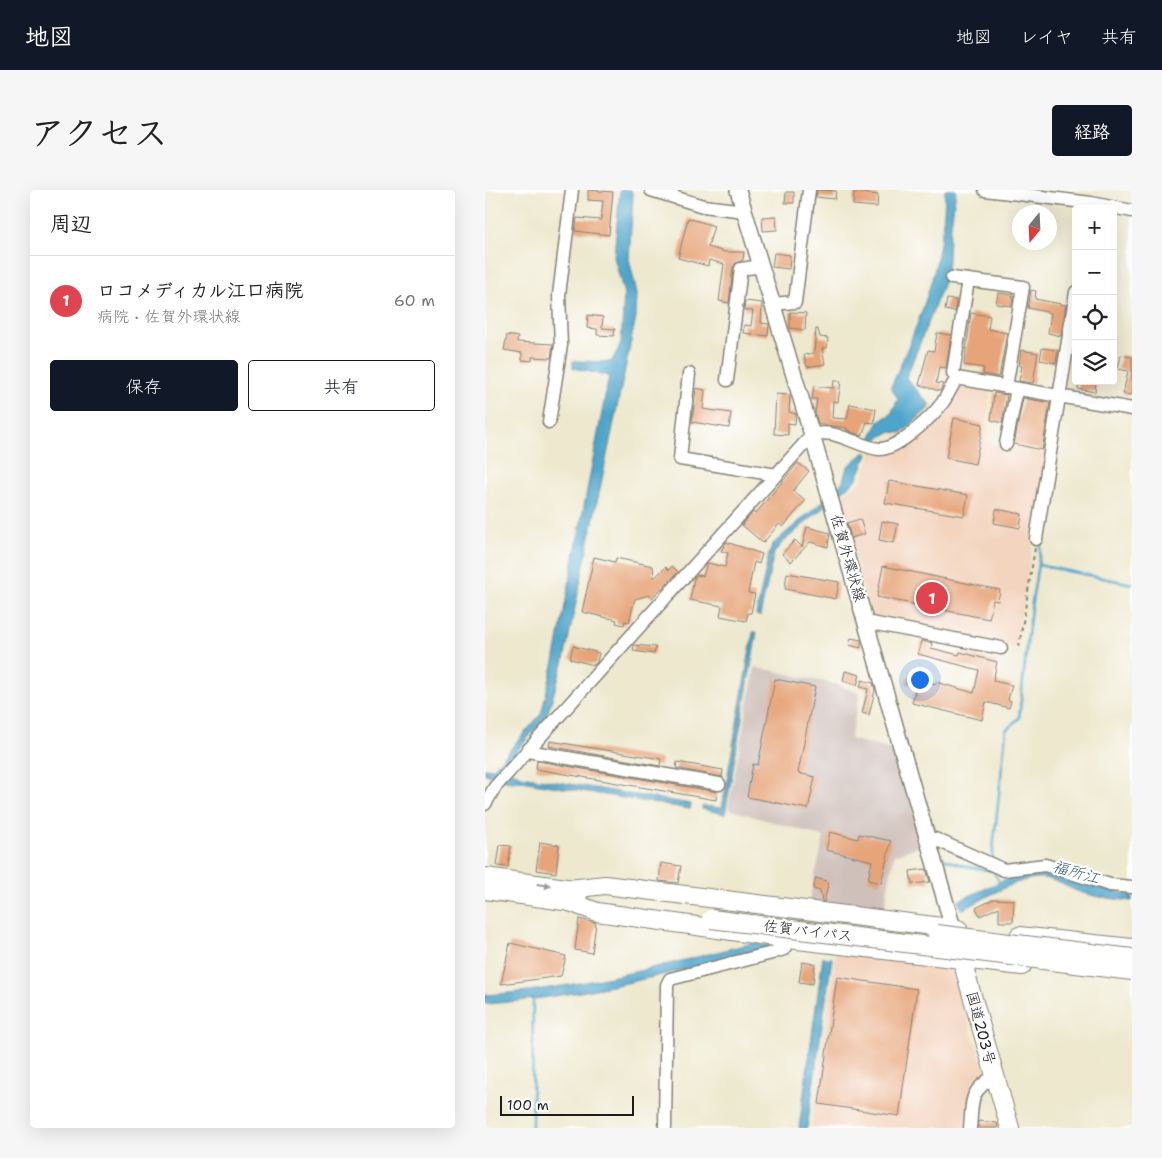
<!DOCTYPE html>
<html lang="ja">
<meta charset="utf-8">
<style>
:root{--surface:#fff;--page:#f6f6f6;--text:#222;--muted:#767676;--line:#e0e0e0;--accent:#111827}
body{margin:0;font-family:"Shantell Sans","Klee One",sans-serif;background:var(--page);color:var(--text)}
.controls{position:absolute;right:15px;top:15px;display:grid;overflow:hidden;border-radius:5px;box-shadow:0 5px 20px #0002}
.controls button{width:45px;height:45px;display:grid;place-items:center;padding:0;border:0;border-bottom:1px solid var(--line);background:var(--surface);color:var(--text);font:25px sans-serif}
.compass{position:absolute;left:527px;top:15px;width:45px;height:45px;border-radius:50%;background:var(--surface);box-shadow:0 5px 20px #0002;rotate:198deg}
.scale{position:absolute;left:15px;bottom:12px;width:134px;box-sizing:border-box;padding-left:5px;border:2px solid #1c1c1c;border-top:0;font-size:14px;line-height:18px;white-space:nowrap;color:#1c1c1c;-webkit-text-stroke:4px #fff;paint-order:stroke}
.you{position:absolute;left:434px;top:489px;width:18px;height:18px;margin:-12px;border:4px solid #fff;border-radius:50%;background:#1a73e8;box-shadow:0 0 0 8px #1a73e833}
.badge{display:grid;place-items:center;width:32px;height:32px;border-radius:50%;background:var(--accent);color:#fff;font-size:16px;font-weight:700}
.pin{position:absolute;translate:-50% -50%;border:2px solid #fff;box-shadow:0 1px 5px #0006}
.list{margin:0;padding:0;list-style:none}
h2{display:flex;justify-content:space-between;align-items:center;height:65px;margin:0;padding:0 20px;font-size:21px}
h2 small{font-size:16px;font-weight:400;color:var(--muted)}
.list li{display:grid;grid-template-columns:32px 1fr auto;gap:15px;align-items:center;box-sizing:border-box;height:90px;padding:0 20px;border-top:1px solid var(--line)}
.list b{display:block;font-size:19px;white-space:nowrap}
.list p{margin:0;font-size:16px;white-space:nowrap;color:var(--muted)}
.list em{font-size:16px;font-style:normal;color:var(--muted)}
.actions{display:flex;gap:10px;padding:15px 20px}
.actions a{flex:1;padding:11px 0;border:1px solid var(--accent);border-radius:5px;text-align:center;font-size:18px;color:var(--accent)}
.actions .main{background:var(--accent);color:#fff}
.icon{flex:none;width:28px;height:28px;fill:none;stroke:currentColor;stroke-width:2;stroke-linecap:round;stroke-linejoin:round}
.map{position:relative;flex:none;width:647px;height:938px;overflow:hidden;border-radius:5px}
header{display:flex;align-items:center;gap:30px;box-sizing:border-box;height:70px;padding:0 25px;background:var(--accent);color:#fff}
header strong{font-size:24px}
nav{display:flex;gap:28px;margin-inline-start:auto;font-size:18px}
.intro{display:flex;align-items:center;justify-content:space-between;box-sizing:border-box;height:120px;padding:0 30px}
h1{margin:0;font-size:35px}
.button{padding:12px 22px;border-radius:5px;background:var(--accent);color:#fff;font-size:18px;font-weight:700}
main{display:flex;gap:30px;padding:0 30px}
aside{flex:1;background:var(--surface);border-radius:5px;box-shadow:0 5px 20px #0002}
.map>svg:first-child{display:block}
.built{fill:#f3d4be}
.industrial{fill:#cfc0ba}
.water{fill:#4da5ca;stroke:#346073}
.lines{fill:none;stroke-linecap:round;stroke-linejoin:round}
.stream{stroke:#4da5ca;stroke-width:2.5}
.building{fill:#e6a478}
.minor-casing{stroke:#848275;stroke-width:15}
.major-casing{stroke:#848275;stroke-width:18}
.highway-casing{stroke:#848275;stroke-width:20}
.path{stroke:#848275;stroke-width:2;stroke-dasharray:4 4;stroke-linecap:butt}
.minor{stroke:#fff;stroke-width:12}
.major{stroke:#fff;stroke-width:15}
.highway{stroke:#fff;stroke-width:18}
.highway-bridge-casing{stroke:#848275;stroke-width:20;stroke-linecap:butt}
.highway-bridge{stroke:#fff;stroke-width:18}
.oneway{fill:#999}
.labels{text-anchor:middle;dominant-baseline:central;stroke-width:4.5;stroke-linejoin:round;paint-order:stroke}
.street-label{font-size:15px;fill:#1c1c1c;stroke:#fff}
.water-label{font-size:16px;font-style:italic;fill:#346073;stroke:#fff}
</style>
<header>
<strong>地図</strong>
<nav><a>地図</a><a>レイヤ</a><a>共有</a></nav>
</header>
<div class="intro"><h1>アクセス</h1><a class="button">経路</a></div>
<main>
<aside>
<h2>周辺<small></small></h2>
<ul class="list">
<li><span class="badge" style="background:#e0444e">1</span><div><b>ロコメディカル江口病院</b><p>病院 · 佐賀外環状線</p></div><em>60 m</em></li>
</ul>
<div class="actions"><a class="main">保存</a><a>共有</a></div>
</aside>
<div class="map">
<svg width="647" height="938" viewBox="0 0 647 938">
<rect width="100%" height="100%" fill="#fff"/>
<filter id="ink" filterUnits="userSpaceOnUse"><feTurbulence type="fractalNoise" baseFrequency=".02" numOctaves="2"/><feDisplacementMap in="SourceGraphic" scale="10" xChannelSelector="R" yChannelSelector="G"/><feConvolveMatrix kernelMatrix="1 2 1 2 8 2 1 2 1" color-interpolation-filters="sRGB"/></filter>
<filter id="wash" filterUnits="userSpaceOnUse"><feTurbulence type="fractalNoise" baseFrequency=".0096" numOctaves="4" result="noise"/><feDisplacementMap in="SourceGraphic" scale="20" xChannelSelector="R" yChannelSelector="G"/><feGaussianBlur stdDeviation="1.12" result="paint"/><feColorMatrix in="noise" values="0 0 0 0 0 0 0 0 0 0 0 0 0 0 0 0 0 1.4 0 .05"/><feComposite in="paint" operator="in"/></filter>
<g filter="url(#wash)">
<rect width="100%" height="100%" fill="#ede8ce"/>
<g class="built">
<polygon points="476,192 506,198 500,252 521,254 562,264 531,458 386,429 355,307 377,291 387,261 397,262"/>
<polygon points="351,760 466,777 488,848 503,886 488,896 483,909 480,938 326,938"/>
</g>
<polygon class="industrial" points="270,477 354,495 375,504 365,549 412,561 439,655 409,665 399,720 324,711 339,647 243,619"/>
<g class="water">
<polygon points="135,0 146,0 148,6 144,69 152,103 151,127 79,470 62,525 19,577 36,586 206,614 205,619 36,591 27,592 0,584 0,578 8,579 56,524 70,467 124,186 88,178 88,171 126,172 136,154 139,104 129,67"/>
<path d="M460,0H471L464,49L462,85L421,188L446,216L417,243L404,242L389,251L385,248L395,230L406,224L413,209L406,197C435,130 459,74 460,0Z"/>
<polygon points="380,262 383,264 371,290 353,305 351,299 358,291 362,277"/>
<polygon points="338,311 340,316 297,353 289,363 275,426 271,425 284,364 288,354"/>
<polygon points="268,442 272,442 240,624 217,619 217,616 237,618"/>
<path d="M556,681L572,684L591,693L647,705V711C632,709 616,708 601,704C584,700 569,686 551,688C525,691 500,709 477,720L473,711L537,682Z"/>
<path d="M268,753L291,756C195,781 99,807 0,814V805C92,799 179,775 268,753Z"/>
<polygon points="338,767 347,768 322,938 314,938"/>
</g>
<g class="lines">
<g class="stream">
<polyline points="553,375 647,394"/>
<polyline points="459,669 480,676 508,681 516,695"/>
<polyline points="507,669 521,540 534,528 546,418 557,349"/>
<polyline points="47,938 48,811"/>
</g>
</g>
<g id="blocks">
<g class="building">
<polygon points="103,0 128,2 124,45 90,41 92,28 116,30 118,11 103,10"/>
<polygon points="332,0 351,1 350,9 331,7"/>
<polygon points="301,2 309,2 309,13 300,13"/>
<polygon points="369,2 393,5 392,17 368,15"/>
<polygon points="291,26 292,40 278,41 277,27"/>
<polygon points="203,28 229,36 223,57 240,62 259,62 258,70 251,73 248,77 244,113 234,111 239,74 224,70 223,76 193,68"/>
<polygon points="289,63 305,65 304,79 287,77"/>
<polygon points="546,100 551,101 550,109 581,115 576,146 563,143 566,123 543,118"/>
<polygon points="513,103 528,105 527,116 511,114"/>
<polygon points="462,109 471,110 470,122 460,120"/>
<polygon points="260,111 277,113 276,133 284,134 283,146 258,143 259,135 266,136 268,121 259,120"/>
<polygon points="305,122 321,123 320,140 305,138"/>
<polygon points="486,123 505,126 503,139 522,143 514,187 498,184 499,178 479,175"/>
<polygon points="103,125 118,127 117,138 130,139 129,146 112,145 112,139 102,138"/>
<polygon points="331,139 333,139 335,147 343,148 342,158 337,158 340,174 322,177 319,165 329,163"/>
<polygon points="452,143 466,145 461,178 454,177 451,193 458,194 455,201 434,195 443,160 449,161"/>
<polygon points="22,145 33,147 32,152 68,154 66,168 47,167 47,171 37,170 37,163 19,160"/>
<polygon points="557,158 573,160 571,173 555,170"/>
<polygon points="536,160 553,163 548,193 534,191 537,176 534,175"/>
<polygon points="636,165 647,167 647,205 638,204 643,181 633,179"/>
<polygon points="349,191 356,191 353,212 348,211 347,228 362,229 365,214 391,219 389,233 382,232 377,246 362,240 362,238 333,234 330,223 332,209 327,209 329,196 348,198"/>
<polygon points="594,191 611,191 610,202 593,199"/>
<polygon points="211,198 220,200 218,219 246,223 244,238 207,232"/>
<polygon points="509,203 522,205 517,233 506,230"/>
<polygon points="291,204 305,205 304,222 311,224 310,234 303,233 303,245 289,244"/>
<polygon points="538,208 565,213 557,260 529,254"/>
<polygon points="469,228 498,234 490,274 461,268"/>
<polygon points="313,273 324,281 308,301 320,311 298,337 294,334 278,353 257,335 268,322 270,324"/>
<polygon points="404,291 483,305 479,326 400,313"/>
<polygon points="511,319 537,324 535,338 509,333"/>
<polygon points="375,329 380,344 366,348 362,333"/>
<polygon points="397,331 413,334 409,353 394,350"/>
<polygon points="322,337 345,343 343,357 325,352 306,372 297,364 310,350 317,357"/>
<polygon points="241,352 277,364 274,374 269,372 263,403 270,404 266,423 263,423 261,431 235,426 237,416 205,410 209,389 212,385 218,386 222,373 240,377 243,363 236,361"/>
<polygon points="109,367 130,372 131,368 168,376 169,388 181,377 184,380 187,376 193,382 167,408 164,405 150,409 144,432 140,431 139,435 131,433 132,430 97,422"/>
<polygon points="398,376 515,400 513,411 508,410 504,429 392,407"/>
<polygon points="302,383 354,392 351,409 300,399"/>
<polygon points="366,448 376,450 376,458 364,455"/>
<polygon points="436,451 447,453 446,458 474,465 475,462 512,472 508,491 527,495 523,510 526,511 524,518 501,512 497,530 427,513 431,497 421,494 422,487 451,494 451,492 489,503 494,480 433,464"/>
<polygon points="149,455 171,457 169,464 148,461"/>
<polygon points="88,456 114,463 112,472 109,475 85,469"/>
<polygon points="360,481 375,485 372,495 358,491"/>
<polygon points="290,489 330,497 313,583 330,587 323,619 262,607 268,574 273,575"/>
<polygon points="377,490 388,493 390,500 384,525 377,523 383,499 375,497"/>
<polygon points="65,551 176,569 175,576 64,556"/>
<polygon points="52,571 232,602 231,610 51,579"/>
<polygon points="192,572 238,580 237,587 191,578"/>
<polygon points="345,642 373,649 374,644 406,651 396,693 383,690 387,671 341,660"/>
<polygon points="55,652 74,655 71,683 51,680"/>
<polygon points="15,655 26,656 23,677 12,676"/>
<polygon points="176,673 196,676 193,693 174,691"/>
<polygon points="441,679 445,692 427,694 425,681"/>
<polygon points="331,688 341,691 343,695 339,712 337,711 335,701 328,699"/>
<polygon points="509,709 529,710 528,732 514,732 514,717 495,726 491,718"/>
<polygon points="94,729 111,733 107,763 90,760"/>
<polygon points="25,753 81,766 76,786 16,794"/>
<polygon points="317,772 330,774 328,794 314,792"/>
<polygon points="352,787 432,799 414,926 334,914"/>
<polygon points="494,931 512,933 513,938 493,938"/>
</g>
</g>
</g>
<g filter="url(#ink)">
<use href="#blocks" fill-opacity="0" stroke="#848275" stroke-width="1"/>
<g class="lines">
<defs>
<g id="minor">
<polyline points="166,0 218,16 260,21"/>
<polyline points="500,0 606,13 647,21"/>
<polyline points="467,88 538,97 521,197"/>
<polyline points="288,114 310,112 324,0"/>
<polyline points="204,184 195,269 292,285"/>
<polyline points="472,188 468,183 483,90"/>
<polyline points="242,190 256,79 277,76"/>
<polyline points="64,232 76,155 74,105 87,0"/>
<polyline points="521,254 532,199"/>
<polyline points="551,349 591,102"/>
<polyline points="381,432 516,458"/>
<polyline points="44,559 48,562 234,594"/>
<path d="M0,614L10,597L327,245C349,237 373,257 394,259C412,260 448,226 458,212C463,204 467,196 472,188L647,219"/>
<polyline points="444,650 450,649 519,680 560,675 625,695 647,697"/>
<polyline points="180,938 182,795 185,789 287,763 299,759 304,749"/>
<path d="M485,938C488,909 483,904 509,886"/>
</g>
<polyline id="major" points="253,0 327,245 468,738"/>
<g id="highway">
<polyline points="0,687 96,700"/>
<polyline points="84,699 120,695 473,739"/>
<polyline points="0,700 94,713"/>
<polyline points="82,711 112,722 304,749 537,776"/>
<polyline points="534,746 647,758"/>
<polyline points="474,760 525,938"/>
</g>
</defs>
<use href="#minor" class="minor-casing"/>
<use href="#major" class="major-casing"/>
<use href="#highway" class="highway-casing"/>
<polyline class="path" points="534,457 550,358"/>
<use href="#minor" class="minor"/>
<use href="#major" class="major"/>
<use href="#highway" class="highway"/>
<defs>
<g id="highway-bridge">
<polyline points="226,729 647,781"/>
<polyline points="452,744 647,768"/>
</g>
</defs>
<use href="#highway-bridge" class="highway-bridge-casing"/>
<use href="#highway-bridge" class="highway-bridge"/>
</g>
<defs><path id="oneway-solid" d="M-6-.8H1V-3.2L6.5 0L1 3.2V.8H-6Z" transform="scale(1.25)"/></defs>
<use class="oneway" href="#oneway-solid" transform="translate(59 695) rotate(8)"/>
</g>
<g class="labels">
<g class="street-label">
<text transform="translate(363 368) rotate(74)">佐賀外環状線</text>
<text transform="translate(323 741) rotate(7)">佐賀バイパス</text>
<text transform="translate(496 838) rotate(75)">国道203号</text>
</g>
<g class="water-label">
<text transform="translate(591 682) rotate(16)">福所江</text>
</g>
</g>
</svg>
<div class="controls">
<button>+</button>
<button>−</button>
<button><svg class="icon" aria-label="locate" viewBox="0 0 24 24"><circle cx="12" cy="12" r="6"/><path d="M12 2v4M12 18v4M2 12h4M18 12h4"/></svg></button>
<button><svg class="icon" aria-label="layers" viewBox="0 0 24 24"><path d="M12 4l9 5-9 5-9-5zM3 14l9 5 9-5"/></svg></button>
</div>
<svg class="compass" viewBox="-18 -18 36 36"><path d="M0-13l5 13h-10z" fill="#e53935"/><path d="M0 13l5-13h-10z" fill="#767676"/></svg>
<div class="scale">100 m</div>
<div class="you"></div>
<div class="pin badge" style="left:447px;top:408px;background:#e0444e">1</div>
</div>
</main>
